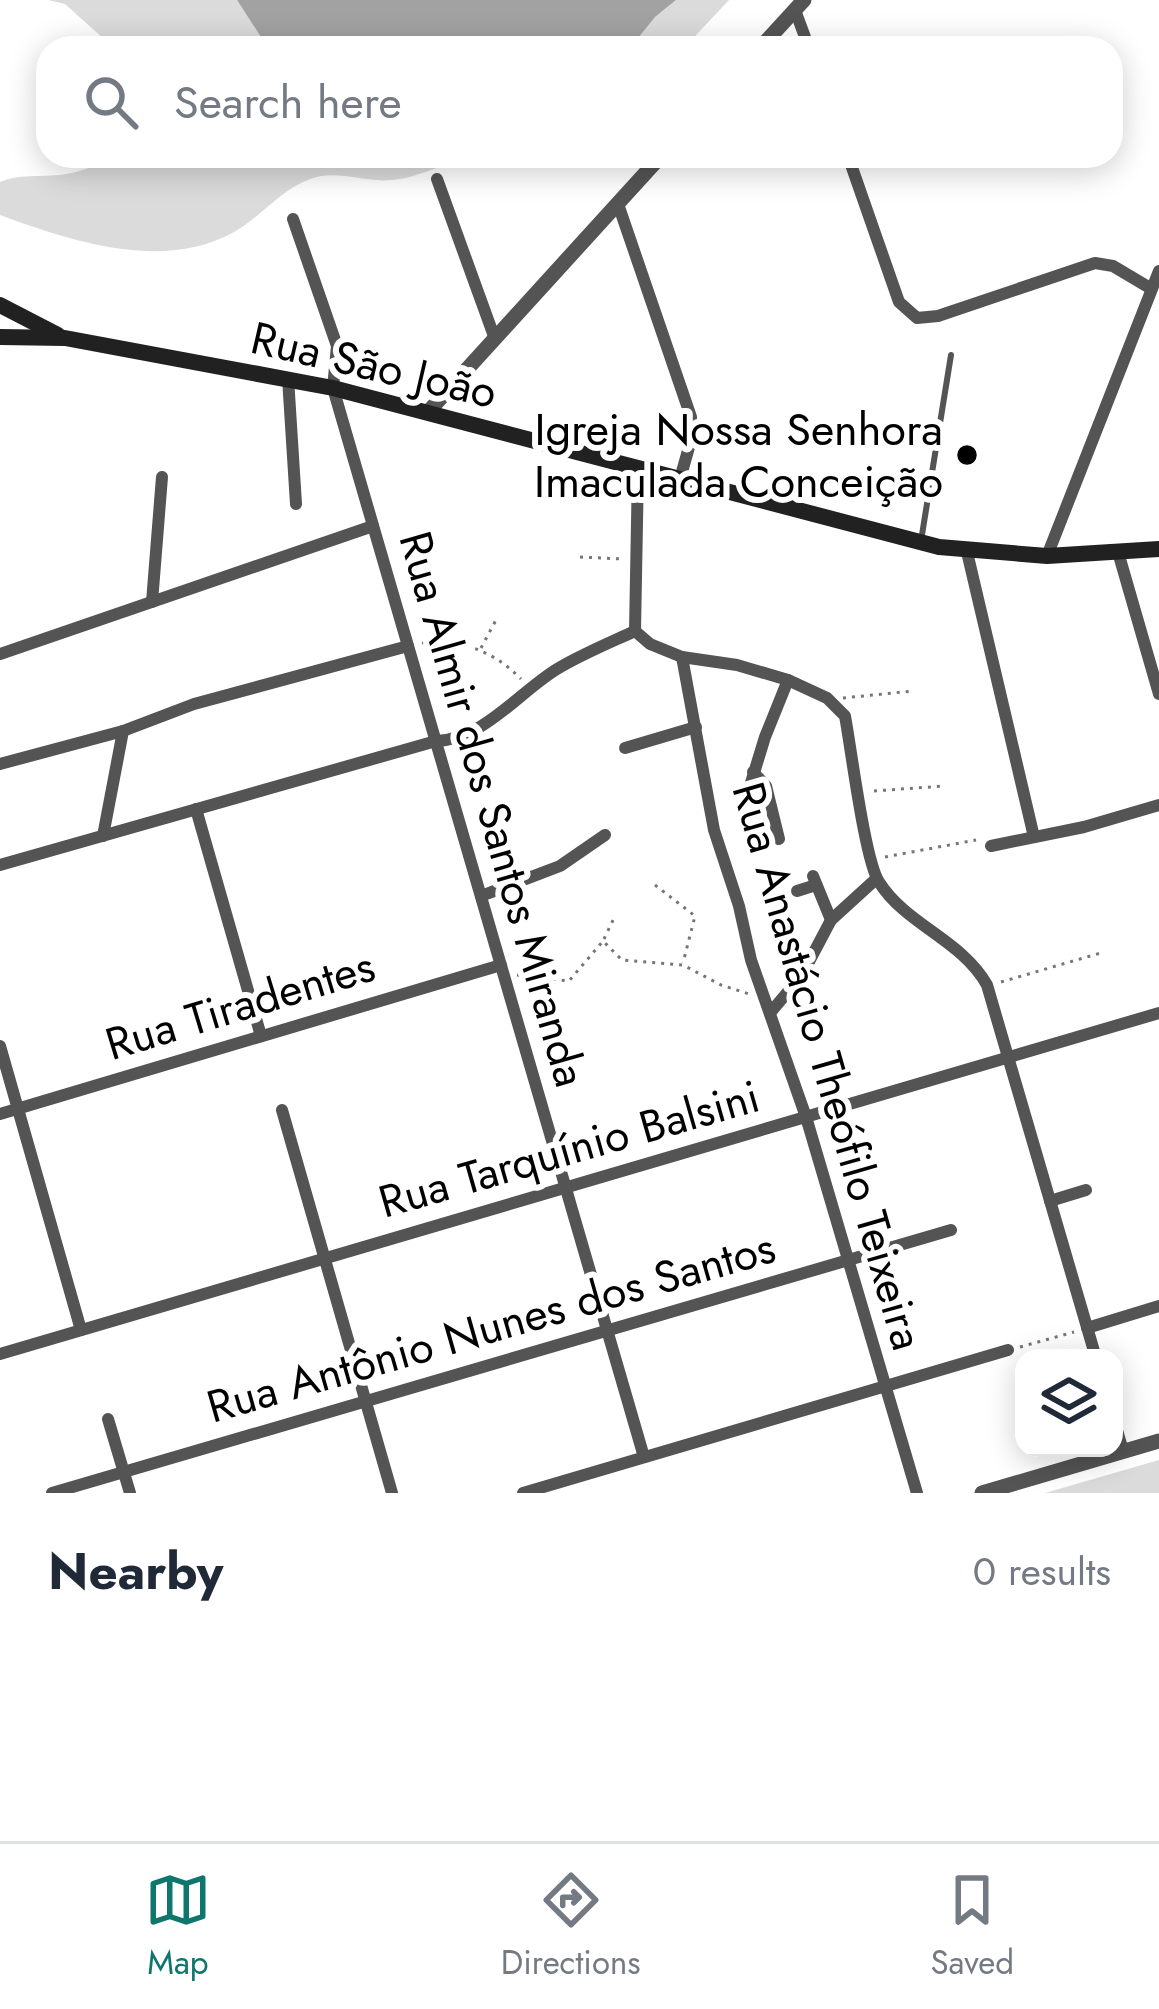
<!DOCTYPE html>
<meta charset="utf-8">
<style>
:root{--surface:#fff;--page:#f6f6f7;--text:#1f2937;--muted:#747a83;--line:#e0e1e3;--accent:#0f766e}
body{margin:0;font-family:Jost,sans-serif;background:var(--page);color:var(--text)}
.controls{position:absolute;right:36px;bottom:36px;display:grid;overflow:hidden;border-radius:24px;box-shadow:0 6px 30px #0003}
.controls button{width:108px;height:108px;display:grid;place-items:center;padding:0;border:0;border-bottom:3px solid var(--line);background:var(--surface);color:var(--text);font:60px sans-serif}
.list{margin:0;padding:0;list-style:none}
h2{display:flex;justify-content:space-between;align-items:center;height:156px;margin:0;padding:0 48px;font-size:51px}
h2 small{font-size:39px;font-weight:400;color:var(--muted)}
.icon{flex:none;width:66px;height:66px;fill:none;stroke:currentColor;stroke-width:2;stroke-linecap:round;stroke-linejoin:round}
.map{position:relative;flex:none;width:1159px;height:1493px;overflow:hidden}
.search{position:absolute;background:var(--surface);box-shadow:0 6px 30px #0003;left:36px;right:36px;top:36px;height:132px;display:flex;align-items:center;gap:30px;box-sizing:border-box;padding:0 42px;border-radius:36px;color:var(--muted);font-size:45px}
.sheet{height:348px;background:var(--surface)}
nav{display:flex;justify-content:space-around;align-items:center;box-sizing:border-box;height:168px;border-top:3px solid var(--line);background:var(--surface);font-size:33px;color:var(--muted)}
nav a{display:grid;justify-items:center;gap:6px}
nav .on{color:var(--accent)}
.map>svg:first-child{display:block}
.green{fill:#dbdbdb}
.water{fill:#a2a2a2}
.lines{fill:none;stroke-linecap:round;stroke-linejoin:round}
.path{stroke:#767676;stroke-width:3;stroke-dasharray:3 6;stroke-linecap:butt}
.service{stroke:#545454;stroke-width:6}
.minor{stroke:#545454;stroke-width:12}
.tertiary{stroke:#545454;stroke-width:15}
.secondary{stroke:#212121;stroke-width:16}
.poi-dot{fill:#000;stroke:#fff;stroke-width:4.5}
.labels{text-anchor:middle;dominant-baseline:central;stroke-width:12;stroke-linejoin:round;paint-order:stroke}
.street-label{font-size:45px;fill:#000;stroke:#fff}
.poi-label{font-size:45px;fill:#000;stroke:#fff;text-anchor:end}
</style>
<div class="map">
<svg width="1159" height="1493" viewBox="0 0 1159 1493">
<rect width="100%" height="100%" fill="#fff"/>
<g class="green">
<polygon points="48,0 237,0 268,48 114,48 65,4"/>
<polygon points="676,0 729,0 684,48 630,48 655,17"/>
<path d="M115,156H472C446,162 419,178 392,180C363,183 338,169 310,179C280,190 261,217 234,232C163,272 71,241 0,215V182C18,174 39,177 59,175C80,173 97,165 115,156Z"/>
<polygon points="1159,1460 1159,1493 1045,1493"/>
</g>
<polygon class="water" points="237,0 676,0 655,17 630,48 268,48"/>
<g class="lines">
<g class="path">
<polyline points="580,557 623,559"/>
<path d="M422,643C459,638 494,651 521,679"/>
<polyline points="481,648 496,620"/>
<polyline points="843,698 913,691"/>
<polyline points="874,791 944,786"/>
<polyline points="885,857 976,840"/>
<polyline points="655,885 695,916 683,963"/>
<polyline points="604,939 614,918"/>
<polyline points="517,975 569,981 603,941 622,960 683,965 721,985 749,994"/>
<polyline points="1001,982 1104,952"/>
<polyline points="1020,1347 1074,1332"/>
</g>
<polyline class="service" points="921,541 951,355"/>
<g class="minor">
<polyline points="795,10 809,48"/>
<polyline points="848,156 899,302 917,318 938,316 1095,263 1113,266 1150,288"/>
<polyline points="437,179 495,339"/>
<polyline points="618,204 691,417 691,440 680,479"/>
<polyline points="293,219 337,346 333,388 644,1457"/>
<polyline points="288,378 296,504"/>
<polyline points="967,552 1034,837"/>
<polyline points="1118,552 1159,694"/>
<polyline points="1047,556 1159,271"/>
<polyline points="152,602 162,477"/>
<polyline points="635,631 638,468"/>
<polyline points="0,654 373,526"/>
<polyline points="682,657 714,830 739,906 751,960 806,1117 917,1493"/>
<polyline points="625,748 696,727"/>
<polyline points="0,764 123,731 194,704 408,646"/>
<polyline points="753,772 766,786 779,839"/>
<polyline points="746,799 765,737 788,680"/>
<polyline points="196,809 261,1036"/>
<polyline points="103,836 123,731"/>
<polyline points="991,846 1084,827 1159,805"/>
<path d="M0,865L436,741C484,739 518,693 557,669C582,654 609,643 635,631L650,644L682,657L737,665L788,680L827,698L845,716C851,748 865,861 879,882C906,925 962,940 987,985L1096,1358"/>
<polyline points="813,876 831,920"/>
<polyline points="797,891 816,885"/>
<polyline points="481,896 560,866 605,835"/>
<polyline points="770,1013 802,975 831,920 876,879"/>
<polyline points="0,1046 81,1330"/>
<polyline points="282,1110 392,1493"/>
<polyline points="0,1114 501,965"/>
<polyline points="1050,1201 1086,1190"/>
<polyline points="1087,1328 1159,1306"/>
<polyline points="0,1354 1159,1013"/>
<polyline points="108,1419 130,1493"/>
<polyline points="1114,1420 1123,1451"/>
<polyline points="52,1493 951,1230"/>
<polyline points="523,1493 1008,1350"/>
</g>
<g class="tertiary">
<polyline points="760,48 804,0"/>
<polyline points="428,412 661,156"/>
<polyline points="982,1493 1159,1441"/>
</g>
<g class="secondary">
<polyline points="0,305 58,335"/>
<polyline points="0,337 65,338 333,388 939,547 1047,556 1159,549"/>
</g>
</g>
<circle class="poi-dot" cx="967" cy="455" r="12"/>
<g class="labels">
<g class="street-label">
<text transform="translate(374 365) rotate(13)">Rua São João</text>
<text transform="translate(493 809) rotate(74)">Rua Almir dos Santos Miranda</text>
<text transform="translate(240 1005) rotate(-17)">Rua Tiradentes</text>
<text transform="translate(828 1066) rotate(74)">Rua Anastácio Theófilo Teixeira</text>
<text transform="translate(569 1149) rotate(-16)">Rua Tarquínio Balsini</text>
<text transform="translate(491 1327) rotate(-16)">Rua Antônio Nunes dos Santos</text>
</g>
<g class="poi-label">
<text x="943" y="429">Igreja Nossa Senhora<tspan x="943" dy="52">Imaculada Conceição</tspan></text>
</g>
</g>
</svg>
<div class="controls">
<button><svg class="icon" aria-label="layers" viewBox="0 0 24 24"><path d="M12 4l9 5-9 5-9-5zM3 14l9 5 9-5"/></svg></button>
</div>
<div class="search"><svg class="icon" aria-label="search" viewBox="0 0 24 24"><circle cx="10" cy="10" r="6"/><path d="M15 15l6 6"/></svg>Search here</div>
</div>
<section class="sheet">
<h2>Nearby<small>0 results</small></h2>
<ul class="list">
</ul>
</section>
<nav>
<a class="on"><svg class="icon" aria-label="map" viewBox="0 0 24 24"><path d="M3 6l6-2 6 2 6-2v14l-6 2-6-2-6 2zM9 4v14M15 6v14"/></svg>Map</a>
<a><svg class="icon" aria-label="directions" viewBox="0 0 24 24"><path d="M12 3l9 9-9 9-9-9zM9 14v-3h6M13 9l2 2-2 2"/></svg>Directions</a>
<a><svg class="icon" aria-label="saved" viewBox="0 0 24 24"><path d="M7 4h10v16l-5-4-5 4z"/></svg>Saved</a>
</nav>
